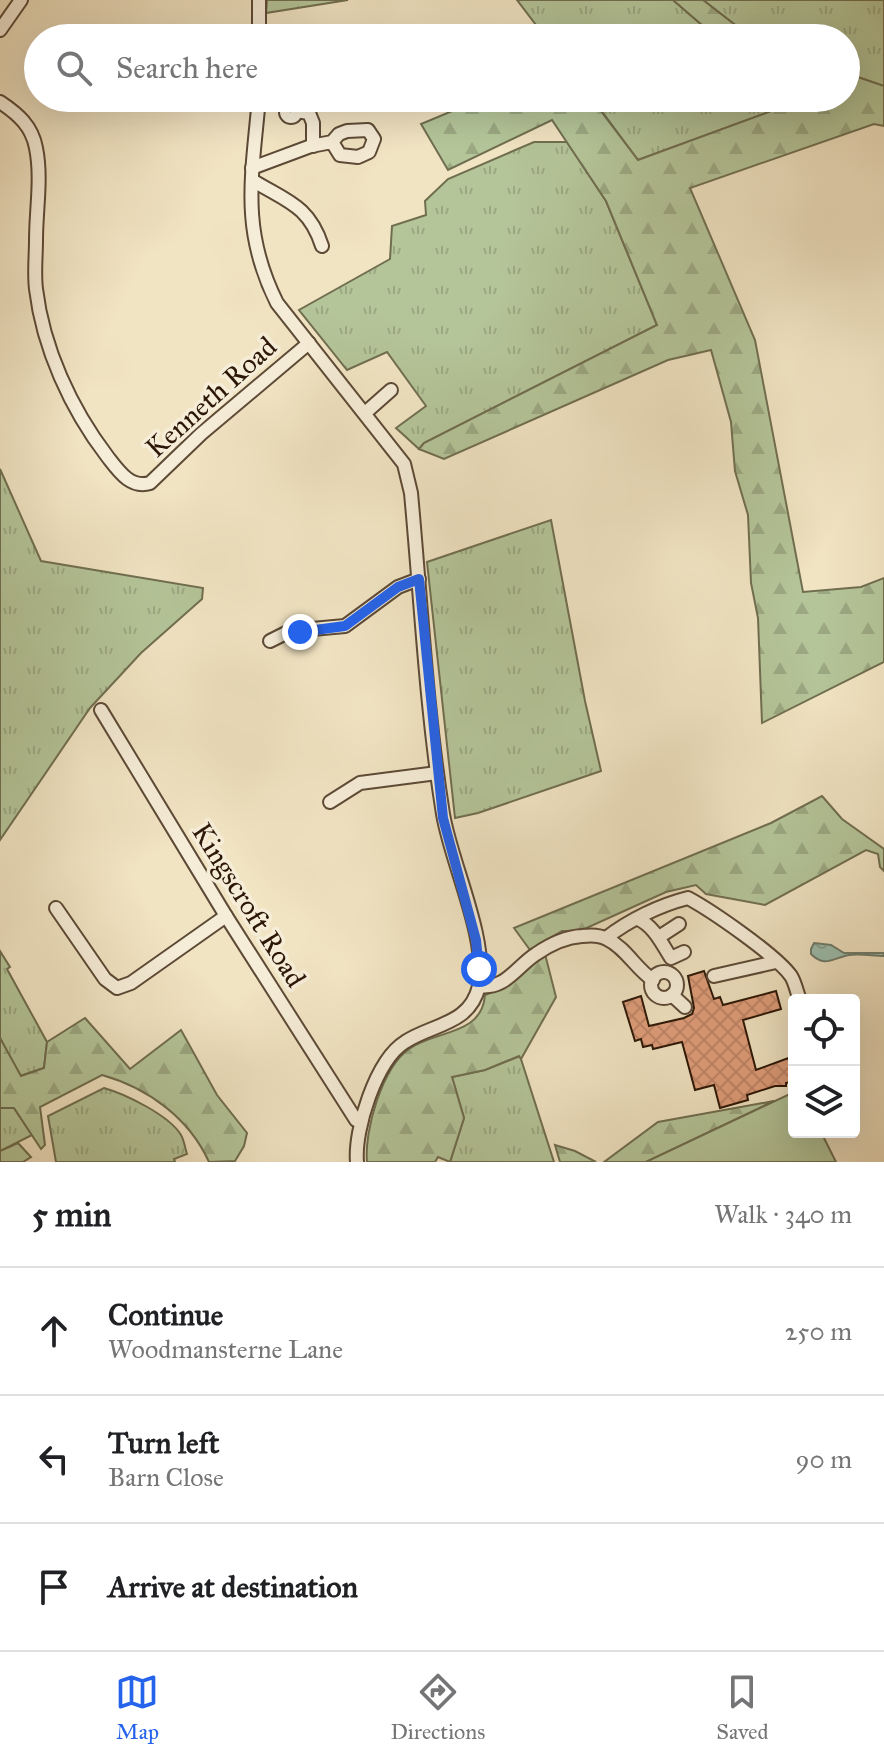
<!DOCTYPE html>
<meta charset="utf-8">
<style>
:root{--surface:#fff;--page:#f2f2f2;--text:#202124;--muted:#757577;--line:#e0e0e0;--accent:#2563eb}
body{margin:0;font-family:"IM FELL Great Primer",serif;background:var(--page);color:var(--text)}
.controls{position:absolute;right:24px;bottom:24px;display:grid;overflow:hidden;border-radius:8px;box-shadow:0 8px 32px #0002}
.controls button{width:72px;height:72px;display:grid;place-items:center;padding:0;border:0;border-bottom:2px solid var(--line);background:var(--surface);color:var(--text);font:40px sans-serif}
.stop{position:absolute;width:24px;height:24px;margin:-18px;border:6px solid #2563eb;border-radius:50%;background:#fff}
.stop.end{background:#2563eb;border-color:#fff;box-shadow:0 2px 8px #0008}
.list{margin:0;padding:0;list-style:none}
h2{display:flex;justify-content:space-between;align-items:center;height:104px;margin:0;padding:0 32px;font-size:34px}
h2 small{font-size:26px;font-weight:400;color:var(--muted)}
.list li{display:grid;grid-template-columns:52px 1fr auto;gap:24px;align-items:center;box-sizing:border-box;height:128px;padding:0 32px;border-top:2px solid var(--line)}
.list b{display:block;font-size:30px;white-space:nowrap}
.list p{margin:0;font-size:26px;white-space:nowrap;color:var(--muted)}
.list em{font-size:26px;font-style:normal;color:var(--muted)}
.icon{flex:none;width:44px;height:44px;fill:none;stroke:currentColor;stroke-width:2;stroke-linecap:round;stroke-linejoin:round}
.map{position:relative;flex:none;width:884px;height:1162px;overflow:hidden}
.search{position:absolute;background:var(--surface);box-shadow:0 8px 32px #0002;left:24px;right:24px;top:24px;height:88px;display:flex;align-items:center;gap:20px;box-sizing:border-box;padding:0 28px;border-radius:44px;color:var(--muted);font-size:30px}
.sheet{height:488px;background:var(--surface)}
nav{display:flex;justify-content:space-around;align-items:center;box-sizing:border-box;height:112px;border-top:2px solid var(--line);background:var(--surface);font-size:22px;color:var(--muted)}
nav a{display:grid;justify-items:center;gap:4px}
nav .on{color:var(--accent)}
.map>svg:first-child{display:block}
.grass{fill:url(#grass-tufts);stroke:#706e50;stroke-width:2}
.forest{fill:url(#forest-firs);stroke:#706e50;stroke-width:2}
.park{fill:#b4c599;stroke:#706e50;stroke-width:2}
.water{fill:url(#water-ripples);stroke:#6f7c6c;stroke-width:2}
.building{fill:url(#building-cross-hatch);stroke:#2c1707;stroke-width:2}
.lines{fill:none;stroke-linecap:round;stroke-linejoin:round}
.minor-casing{stroke:#5d4a36;stroke-width:16}
.minor{stroke:#f6edd8;stroke-width:12}
.route{stroke:#2563eb;stroke-width:10}
.labels{text-anchor:middle;dominant-baseline:central;stroke-width:7;stroke-linejoin:round;paint-order:stroke}
.street-label{font-size:28px;fill:#2c1707;stroke:#f6edd8}
</style>
<div class="map">
<svg width="884" height="1162" viewBox="0 0 884 1162">
<defs>
<pattern id="grass-tufts" width="24" height="20" patternUnits="userSpaceOnUse" patternTransform="scale(2)"><rect width="24" height="20" fill="#b4c599"/><path d="M3 7l-1-3M5 7V3M7 7l1-3M15 17l-1-3M17 17v-4M19 17l1-3" fill="none" stroke="#9ba882"/></pattern>
<pattern id="forest-firs" width="22" height="20" patternUnits="userSpaceOnUse" patternTransform="scale(2)"><rect width="22" height="20" fill="#b4c599"/><path d="M5 1l3.5 6h-7zM16 11l3.5 6h-7z" fill="#9ba882"/></pattern>
<pattern id="water-ripples" width="26" height="14" patternUnits="userSpaceOnUse" patternTransform="scale(2)"><rect width="26" height="14" fill="#9bbfb0"/><path d="M2 4q2-2 4 0t4 0M15 11q2-2 4 0t4 0" fill="none" stroke="#86a396"/></pattern>
<pattern id="building-cross-hatch" width="8" height="8" patternUnits="userSpaceOnUse" patternTransform="scale(2)"><rect width="8" height="8" fill="#e09e7b"/><path d="M0 0l8 8M0 8l8-8" fill="none" stroke="#c08769"/></pattern>
</defs>
<rect width="100%" height="100%" fill="#f1e4c3"/>
<filter id="stains"><feTurbulence type="fractalNoise" baseFrequency=".0025" numOctaves="4"/><feColorMatrix values="0 0 0 0 .2 0 0 0 0 .09 0 0 0 0 .02 0 0 0 .5 -.17"/></filter>
<radialGradient id="worn" r=".72"><stop offset=".6" stop-color="#630" stop-opacity="0"/><stop offset="1" stop-color="#630" stop-opacity=".3"/></radialGradient>
<g class="grass">
<polygon points="267,0 348,0 266,13"/>
<polygon points="517,0 673,0 717,38 546,38"/>
<polygon points="703,0 884,0 884,86 846,73 846,38 752,38"/>
<polygon points="592,98 807,98 638,160"/>
<polygon points="534,142 567,142 606,201 657,325 424,443 419,449 396,428 426,406 387,352 347,370 299,310 390,259 392,226 426,215 425,201 448,179"/>
<polygon points="0,469 41,561 203,588 202,599 141,653 90,708 0,840"/>
<polygon points="551,520 585,701 601,771 478,813 455,818 427,562"/>
<polygon points="0,951 10,967 7,969 47,1042 44,1068 20,1076 0,1038"/>
<polygon points="520,1056 554,1162 450,1162 464,1118 452,1077 485,1070"/>
<path d="M104,1088C125,1094 169,1115 181,1135C184,1140 185,1148 187,1154L174,1159L175,1162H56L48,1116Z"/>
<polygon points="0,1108 14,1108 32,1135 0,1151"/>
</g>
<g class="forest">
<polygon points="673,0 703,0 752,38 717,38"/>
<polygon points="846,73 884,86 884,126 874,124 690,188 755,340 803,592 861,587 884,578 884,662 762,723 758,618 751,583 748,515 735,471 731,422 711,350 668,360 444,459 419,449 424,443 657,325 606,201 552,120 448,170 421,124 474,102 472,98 591,98 638,160 807,98 846,98"/>
<polygon points="822,796 842,819 884,849 884,871 880,867 878,854 866,850 765,905 706,894 696,885 666,892 580,931 562,931 530,950 514,928 771,823"/>
<path d="M545,954L556,997L521,1059L519,1056L485,1070L452,1077L464,1118L450,1162L438,1157L435,1162H367C364,1131 382,1068 409,1049C435,1030 482,1036 485,995L508,986L528,964Z"/>
<path d="M85,1018L130,1069L181,1030L217,1095L247,1133L244,1146L235,1161L209,1162C189,1118 148,1088 102,1075L40,1107L45,1145L41,1149L14,1108H0V1038L21,1076L44,1068L47,1042Z"/>
<polygon points="774,1101 646,1162 604,1162 658,1122"/>
<polygon points="18,1143 31,1157 23,1162 0,1162 0,1151"/>
<polygon points="555,1145 575,1151 596,1162 560,1162"/>
</g>
<polygon class="park" points="794,1092 794,1132 821,1132 836,1162 646,1162"/>
<path class="water" d="M814,943L831,945L844,953H884V956C873,956 860,953 849,955C833,958 825,968 811,954V949Z"/>
<polygon class="building" points="704,971 714,999 720,997 723,1005 776,991 781,1009 743,1020 756,1070 794,1056 794,1081 786,1083 786,1086 775,1086 747,1095 748,1100 720,1108 714,1085 695,1090 682,1042 653,1049 652,1045 643,1047 641,1039 635,1041 623,1002 641,996 649,1026 684,1018 692,1014 694,1008 688,976"/>
<g class="lines">
<defs>
<g id="minor">
<polyline points="0,30 21,0"/>
<polyline points="259,38 259,0"/>
<path d="M259,98C252,177 240,229 277,303L404,464L411,493C421,600 426,708 443,814C451,863 488,938 479,986C470,1025 432,1024 405,1042C376,1060 354,1130 357,1162"/>
<path d="M0,102C18,114 32,126 36,148C42,178 36,210 36,240C36,256 34,273 36,289C43,348 71,409 107,456C118,470 130,489 150,483L201,434L309,343"/>
<circle cx="291" cy="112" r="5"/>
<polyline points="296,111 309,113 313,123 313,146"/>
<polyline points="252,168 311,146 332,142 339,134 347,131 368,130 374,139 369,152 358,157 340,155 332,142"/>
<path d="M252,180C286,201 309,205 322,246"/>
<polyline points="365,413 391,390"/>
<polyline points="270,641 290,631 345,626 398,587 419,579"/>
<polyline points="101,710 226,916 356,1120 360,1122"/>
<polyline points="330,802 360,783 437,773"/>
<polyline points="56,908 105,979 117,988 131,983 226,916"/>
<path d="M638,919C654,926 662,944 671,958L684,952"/>
<polyline points="659,937 679,924"/>
<path d="M606,938C629,920 660,905 688,898C712,911 776,955 791,976C795,982 797,993 800,1000"/>
<circle cx="664" cy="985" r="13"/>
<polyline points="714,976 776,962"/>
<path d="M479,986C505,990 516,967 536,954C549,945 566,937 582,936C590,935 600,935 607,939C626,948 636,969 653,980"/>
<polyline points="672,995 685,1007"/>
</g>
</defs>
<use href="#minor" class="minor-casing"/>
<use href="#minor" class="minor"/>
</g>
<g class="lines">
<polyline class="route" points="300,632 345,626 398,587 419,579 443,818 476,940 479,969"/>
</g>
<g class="labels">
<g class="street-label">
<text transform="translate(211 397) rotate(-42)">Kenneth Road</text>
<text transform="translate(249 905) rotate(58)">Kingscroft Road</text>
</g>
</g>
<rect width="100%" height="100%" filter="url(#stains)"/>
<rect width="100%" height="100%" fill="url(#worn)"/>
</svg>
<div class="controls">
<button><svg class="icon" aria-label="locate" viewBox="0 0 24 24"><circle cx="12" cy="12" r="6"/><path d="M12 2v4M12 18v4M2 12h4M18 12h4"/></svg></button>
<button><svg class="icon" aria-label="layers" viewBox="0 0 24 24"><path d="M12 4l9 5-9 5-9-5zM3 14l9 5 9-5"/></svg></button>
</div>
<div class="stop" style="left:479px;top:969px"></div>
<div class="stop end" style="left:300px;top:632px"></div>
<div class="search"><svg class="icon" aria-label="search" viewBox="0 0 24 24"><circle cx="10" cy="10" r="6"/><path d="M15 15l6 6"/></svg>Search here</div>
</div>
<section class="sheet">
<h2>5 min<small>Walk · 340 m</small></h2>
<ul class="list">
<li><svg class="icon" aria-label="ahead" viewBox="0 0 24 24"><path d="M12 20V5M6 11l6-6 6 6"/></svg><div><b>Continue</b><p>Woodmansterne Lane</p></div><em>250 m</em></li>
<li><svg class="icon" aria-label="left" viewBox="0 0 24 24"><path d="M17 20v-9H6M10 6l-5 5 5 5"/></svg><div><b>Turn left</b><p>Barn Close</p></div><em>90 m</em></li>
<li><svg class="icon" aria-label="arrive" viewBox="0 0 24 24"><path d="M6 21V4h12l-3 4 3 4H6"/></svg><div><b>Arrive at destination</b></div></li>
</ul>
</section>
<nav>
<a class="on"><svg class="icon" aria-label="map" viewBox="0 0 24 24"><path d="M3 6l6-2 6 2 6-2v14l-6 2-6-2-6 2zM9 4v14M15 6v14"/></svg>Map</a>
<a><svg class="icon" aria-label="directions" viewBox="0 0 24 24"><path d="M12 3l9 9-9 9-9-9zM9 14v-3h6M13 9l2 2-2 2"/></svg>Directions</a>
<a><svg class="icon" aria-label="saved" viewBox="0 0 24 24"><path d="M7 4h10v16l-5-4-5 4z"/></svg>Saved</a>
</nav>
